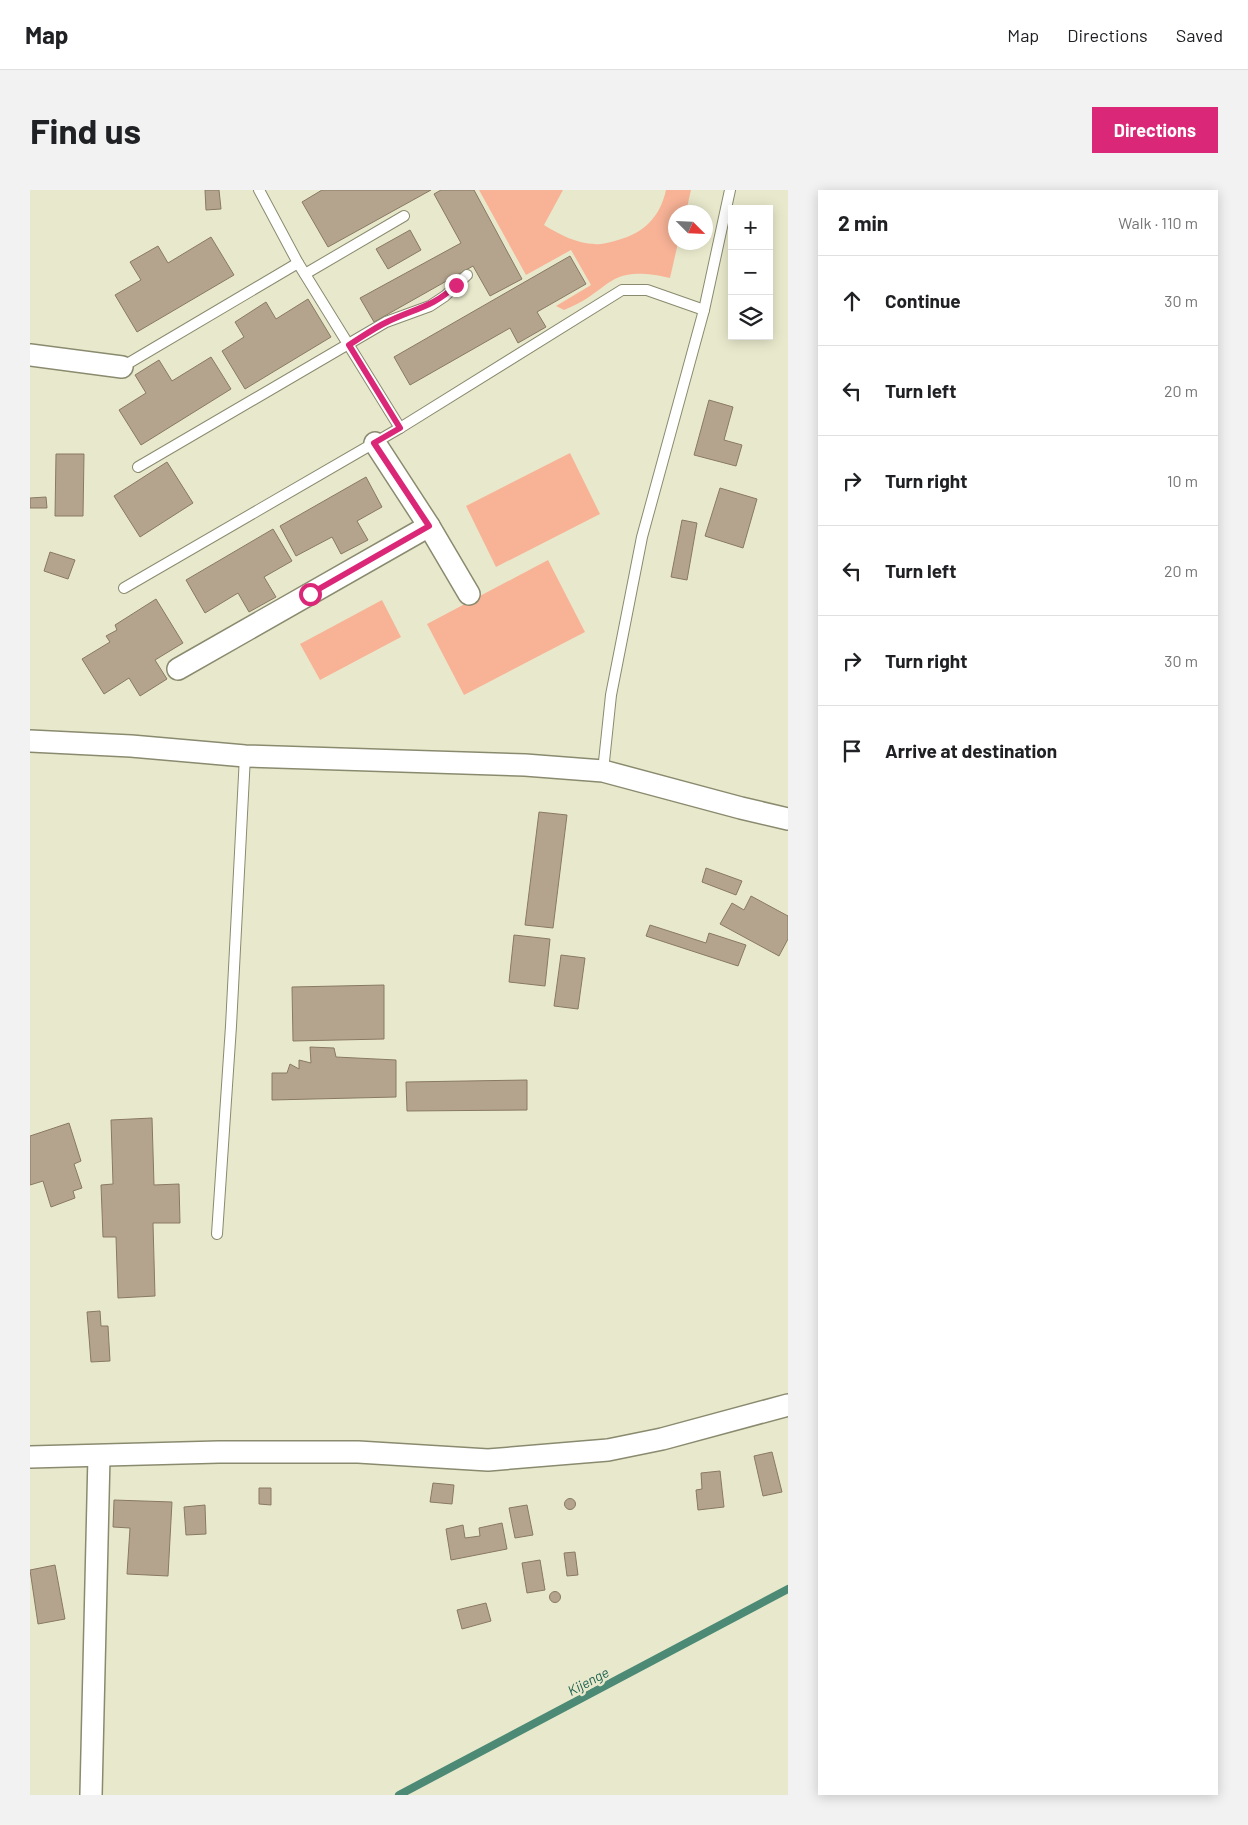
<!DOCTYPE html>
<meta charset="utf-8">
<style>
:root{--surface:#fff;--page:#f2f2f2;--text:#202124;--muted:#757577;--line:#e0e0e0;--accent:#db2777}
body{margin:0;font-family:Barlow,sans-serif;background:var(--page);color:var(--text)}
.controls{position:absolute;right:15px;top:15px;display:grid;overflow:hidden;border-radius:0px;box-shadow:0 2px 12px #0003}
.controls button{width:45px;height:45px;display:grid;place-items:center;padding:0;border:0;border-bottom:1px solid var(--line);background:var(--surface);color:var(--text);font:25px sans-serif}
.compass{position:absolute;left:638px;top:15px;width:45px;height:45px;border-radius:50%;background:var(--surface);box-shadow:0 2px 12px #0003;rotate:114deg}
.stop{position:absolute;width:15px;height:15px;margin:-11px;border:4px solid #db2777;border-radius:50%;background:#fff}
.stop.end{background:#db2777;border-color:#fff;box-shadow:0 1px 5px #0008}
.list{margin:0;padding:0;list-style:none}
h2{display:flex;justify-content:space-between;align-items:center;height:65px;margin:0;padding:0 20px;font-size:21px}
h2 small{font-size:16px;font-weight:400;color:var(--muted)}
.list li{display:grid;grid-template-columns:32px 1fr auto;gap:15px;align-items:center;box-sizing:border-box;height:90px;padding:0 20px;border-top:1px solid var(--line)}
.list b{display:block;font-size:19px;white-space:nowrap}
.list em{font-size:16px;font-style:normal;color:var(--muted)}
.icon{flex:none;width:28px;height:28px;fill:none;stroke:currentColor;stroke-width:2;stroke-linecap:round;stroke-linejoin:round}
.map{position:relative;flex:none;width:758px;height:1605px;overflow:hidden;border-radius:0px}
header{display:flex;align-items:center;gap:30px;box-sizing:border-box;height:70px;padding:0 25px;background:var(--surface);border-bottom:1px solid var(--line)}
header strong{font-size:24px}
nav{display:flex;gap:28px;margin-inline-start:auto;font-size:18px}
.intro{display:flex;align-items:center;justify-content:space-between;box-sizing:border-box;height:120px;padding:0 30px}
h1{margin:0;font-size:35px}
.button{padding:12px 22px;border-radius:0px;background:var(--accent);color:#fff;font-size:18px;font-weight:700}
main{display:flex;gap:30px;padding:0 30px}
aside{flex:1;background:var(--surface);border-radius:0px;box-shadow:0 2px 12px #0003}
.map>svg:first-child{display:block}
.green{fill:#f8b397}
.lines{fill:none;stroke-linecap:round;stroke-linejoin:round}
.stream{stroke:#4c8a76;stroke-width:8}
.building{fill:#b5a48d;stroke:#897963}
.service-casing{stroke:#8a8a6f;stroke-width:12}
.minor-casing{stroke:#8a8a6f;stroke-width:24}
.service{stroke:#fff;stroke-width:10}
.minor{stroke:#fff;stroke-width:21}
.route{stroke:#db2777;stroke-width:6}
.labels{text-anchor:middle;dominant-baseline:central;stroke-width:5;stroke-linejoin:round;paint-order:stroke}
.water-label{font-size:14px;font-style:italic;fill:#1d6352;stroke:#e8e9cc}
</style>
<header>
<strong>Map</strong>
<nav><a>Map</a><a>Directions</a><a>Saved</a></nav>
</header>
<div class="intro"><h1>Find us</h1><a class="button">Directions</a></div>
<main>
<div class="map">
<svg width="758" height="1605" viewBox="0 0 758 1605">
<rect width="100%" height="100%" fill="#e8e9cc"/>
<g class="green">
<path d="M449,0H533L514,35C529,44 547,54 565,54C572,55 580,52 588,50C614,43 630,27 636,0H661L656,22H646V52L648,53L640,88C575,73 583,101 534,120L526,116L561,95L541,60L496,85Z"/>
<polygon points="540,263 570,324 466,377 436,316"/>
<polygon points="518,370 555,442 434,505 397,434"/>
<polygon points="352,410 371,447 290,490 270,454"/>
</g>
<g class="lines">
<polyline class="stream" points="369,1605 758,1399"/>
</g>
<g class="building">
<polygon points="175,0 189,0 191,19 176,20"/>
<polygon points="292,0 401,0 298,57 272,12"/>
<polygon points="411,0 444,0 492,89 460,106 443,76 344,132 330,108 431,53 404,4"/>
<polygon points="380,40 391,60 358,79 346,59"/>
<polygon points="181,47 204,85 107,142 85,105 111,90 100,72 128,56 138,73"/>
<polygon points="540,66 556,94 507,122 516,137 488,153 480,138 380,195 364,167"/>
<polygon points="278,109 301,147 215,199 192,161 214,147 205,132 236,112 246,129"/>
<polygon points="181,167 201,199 111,255 89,220 116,203 105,185 129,170 142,191"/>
<polygon points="679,210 703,217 694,250 712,255 706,276 664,265"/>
<polygon points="26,264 54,264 53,326 25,326"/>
<polygon points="137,272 163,313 110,347 84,306"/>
<polygon points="336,287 352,317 327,331 338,350 311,364 302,347 266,366 250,336"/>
<polygon points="690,298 727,309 713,358 675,346"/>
<polygon points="16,307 17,318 0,318 0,308"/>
<polygon points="652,330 667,333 657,390 641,387"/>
<polygon points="243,339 262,371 234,387 246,407 219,422 208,403 175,423 156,390"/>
<polygon points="20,362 45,370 38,389 14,381"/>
<polygon points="126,409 153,453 125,470 137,489 110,506 99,488 74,504 52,469 80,452 76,446 87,440 85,435"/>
<polygon points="509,622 537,625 523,738 495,735"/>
<polygon points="676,678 712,691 706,705 672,692"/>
<polygon points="721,706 758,726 758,749 749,766 690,734 702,713 714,720"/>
<polygon points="620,735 676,753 679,743 716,755 708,776 616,746"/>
<polygon points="484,745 520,749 515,796 479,792"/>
<polygon points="531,765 555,768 548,819 524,816"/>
<polygon points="354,795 354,849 263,851 262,797"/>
<polygon points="280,857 304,858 306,867 366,870 366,907 242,910 242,883 257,883 260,874 269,879 269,870 281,873"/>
<polygon points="497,890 497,920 377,921 376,892"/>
<polygon points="122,928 124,995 149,994 150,1033 123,1033 125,1106 88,1108 86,1047 73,1047 71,995 83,994 81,930"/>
<polygon points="39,933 51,971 44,974 52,998 43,1001 45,1008 21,1017 13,991 0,995 0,946"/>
<polygon points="70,1121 71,1136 78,1136 80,1171 61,1172 57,1122"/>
<polygon points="742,1262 752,1302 733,1306 724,1266"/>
<polygon points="690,1281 694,1317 668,1320 666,1300 672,1299 671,1283"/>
<polygon points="403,1293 424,1295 422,1314 400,1312"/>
<polygon points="229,1298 241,1298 241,1315 229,1314"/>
<circle cx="540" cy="1314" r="5.5"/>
<polygon points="84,1310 142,1312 138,1386 97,1384 100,1338 83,1337"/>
<polygon points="175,1315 176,1344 156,1345 154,1317"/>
<polygon points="497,1315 503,1345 485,1348 479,1318"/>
<polygon points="472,1333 477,1359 421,1370 416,1339 433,1335 435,1348 450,1346 449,1338"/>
<polygon points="545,1362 548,1385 537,1386 534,1363"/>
<polygon points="510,1370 515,1400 497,1403 492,1373"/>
<polygon points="25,1375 35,1429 8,1434 0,1380"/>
<circle cx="525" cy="1407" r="5.5"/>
<polygon points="456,1413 461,1431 432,1439 427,1420"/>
</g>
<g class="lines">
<defs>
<g id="service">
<polyline points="229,0 268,73 370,238"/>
<polyline points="275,84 374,26"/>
<polyline points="92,177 268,73"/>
<polyline points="108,277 356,132 400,116 415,106 437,85"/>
<polyline points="94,398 370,238 592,100 617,100 674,120"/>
<polyline points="573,581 581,505 612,347 674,120 700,0"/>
<polyline points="187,1044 201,836 215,566"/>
</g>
<g id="minor">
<polyline points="0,165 92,177"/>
<polyline points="345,253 399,336 439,404"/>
<polyline points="148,479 399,336"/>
<polyline points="0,551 101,556 215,566 495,575 573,581 711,618 758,629"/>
<polyline points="0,1267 189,1262 328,1262 458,1270 578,1260 632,1249 758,1215"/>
<polyline points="61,1605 69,1266"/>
</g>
</defs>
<use href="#service" class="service-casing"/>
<use href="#minor" class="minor-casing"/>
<use href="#service" class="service"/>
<use href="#minor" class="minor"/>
</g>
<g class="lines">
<path class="route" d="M280,404L399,336L344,253L370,238L319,155C332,147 344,138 357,132C383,119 404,117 426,95"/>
</g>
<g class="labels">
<g class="water-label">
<text transform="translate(558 1491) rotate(-28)">Kijenge</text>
</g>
</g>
</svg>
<div class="controls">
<button>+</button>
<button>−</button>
<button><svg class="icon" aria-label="layers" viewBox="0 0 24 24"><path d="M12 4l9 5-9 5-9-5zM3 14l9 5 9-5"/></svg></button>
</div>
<svg class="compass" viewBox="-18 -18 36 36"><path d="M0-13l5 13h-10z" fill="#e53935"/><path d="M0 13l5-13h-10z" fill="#757577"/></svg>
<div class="stop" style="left:280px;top:404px"></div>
<div class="stop end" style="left:426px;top:95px"></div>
</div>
<aside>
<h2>2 min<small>Walk · 110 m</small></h2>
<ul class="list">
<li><svg class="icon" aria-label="ahead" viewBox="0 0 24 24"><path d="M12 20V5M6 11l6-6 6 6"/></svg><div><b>Continue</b></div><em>30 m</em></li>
<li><svg class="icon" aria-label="left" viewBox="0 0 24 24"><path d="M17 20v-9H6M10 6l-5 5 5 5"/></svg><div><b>Turn left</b></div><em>20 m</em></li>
<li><svg class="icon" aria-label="right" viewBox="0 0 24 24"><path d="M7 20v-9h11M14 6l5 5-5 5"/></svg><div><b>Turn right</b></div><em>10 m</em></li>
<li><svg class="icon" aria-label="left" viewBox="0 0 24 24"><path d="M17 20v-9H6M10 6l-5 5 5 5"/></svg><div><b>Turn left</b></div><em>20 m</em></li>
<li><svg class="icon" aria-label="right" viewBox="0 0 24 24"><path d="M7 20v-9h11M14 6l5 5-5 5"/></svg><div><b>Turn right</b></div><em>30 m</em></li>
<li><svg class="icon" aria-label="arrive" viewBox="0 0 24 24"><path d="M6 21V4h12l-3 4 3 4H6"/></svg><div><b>Arrive at destination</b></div></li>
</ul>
</aside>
</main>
